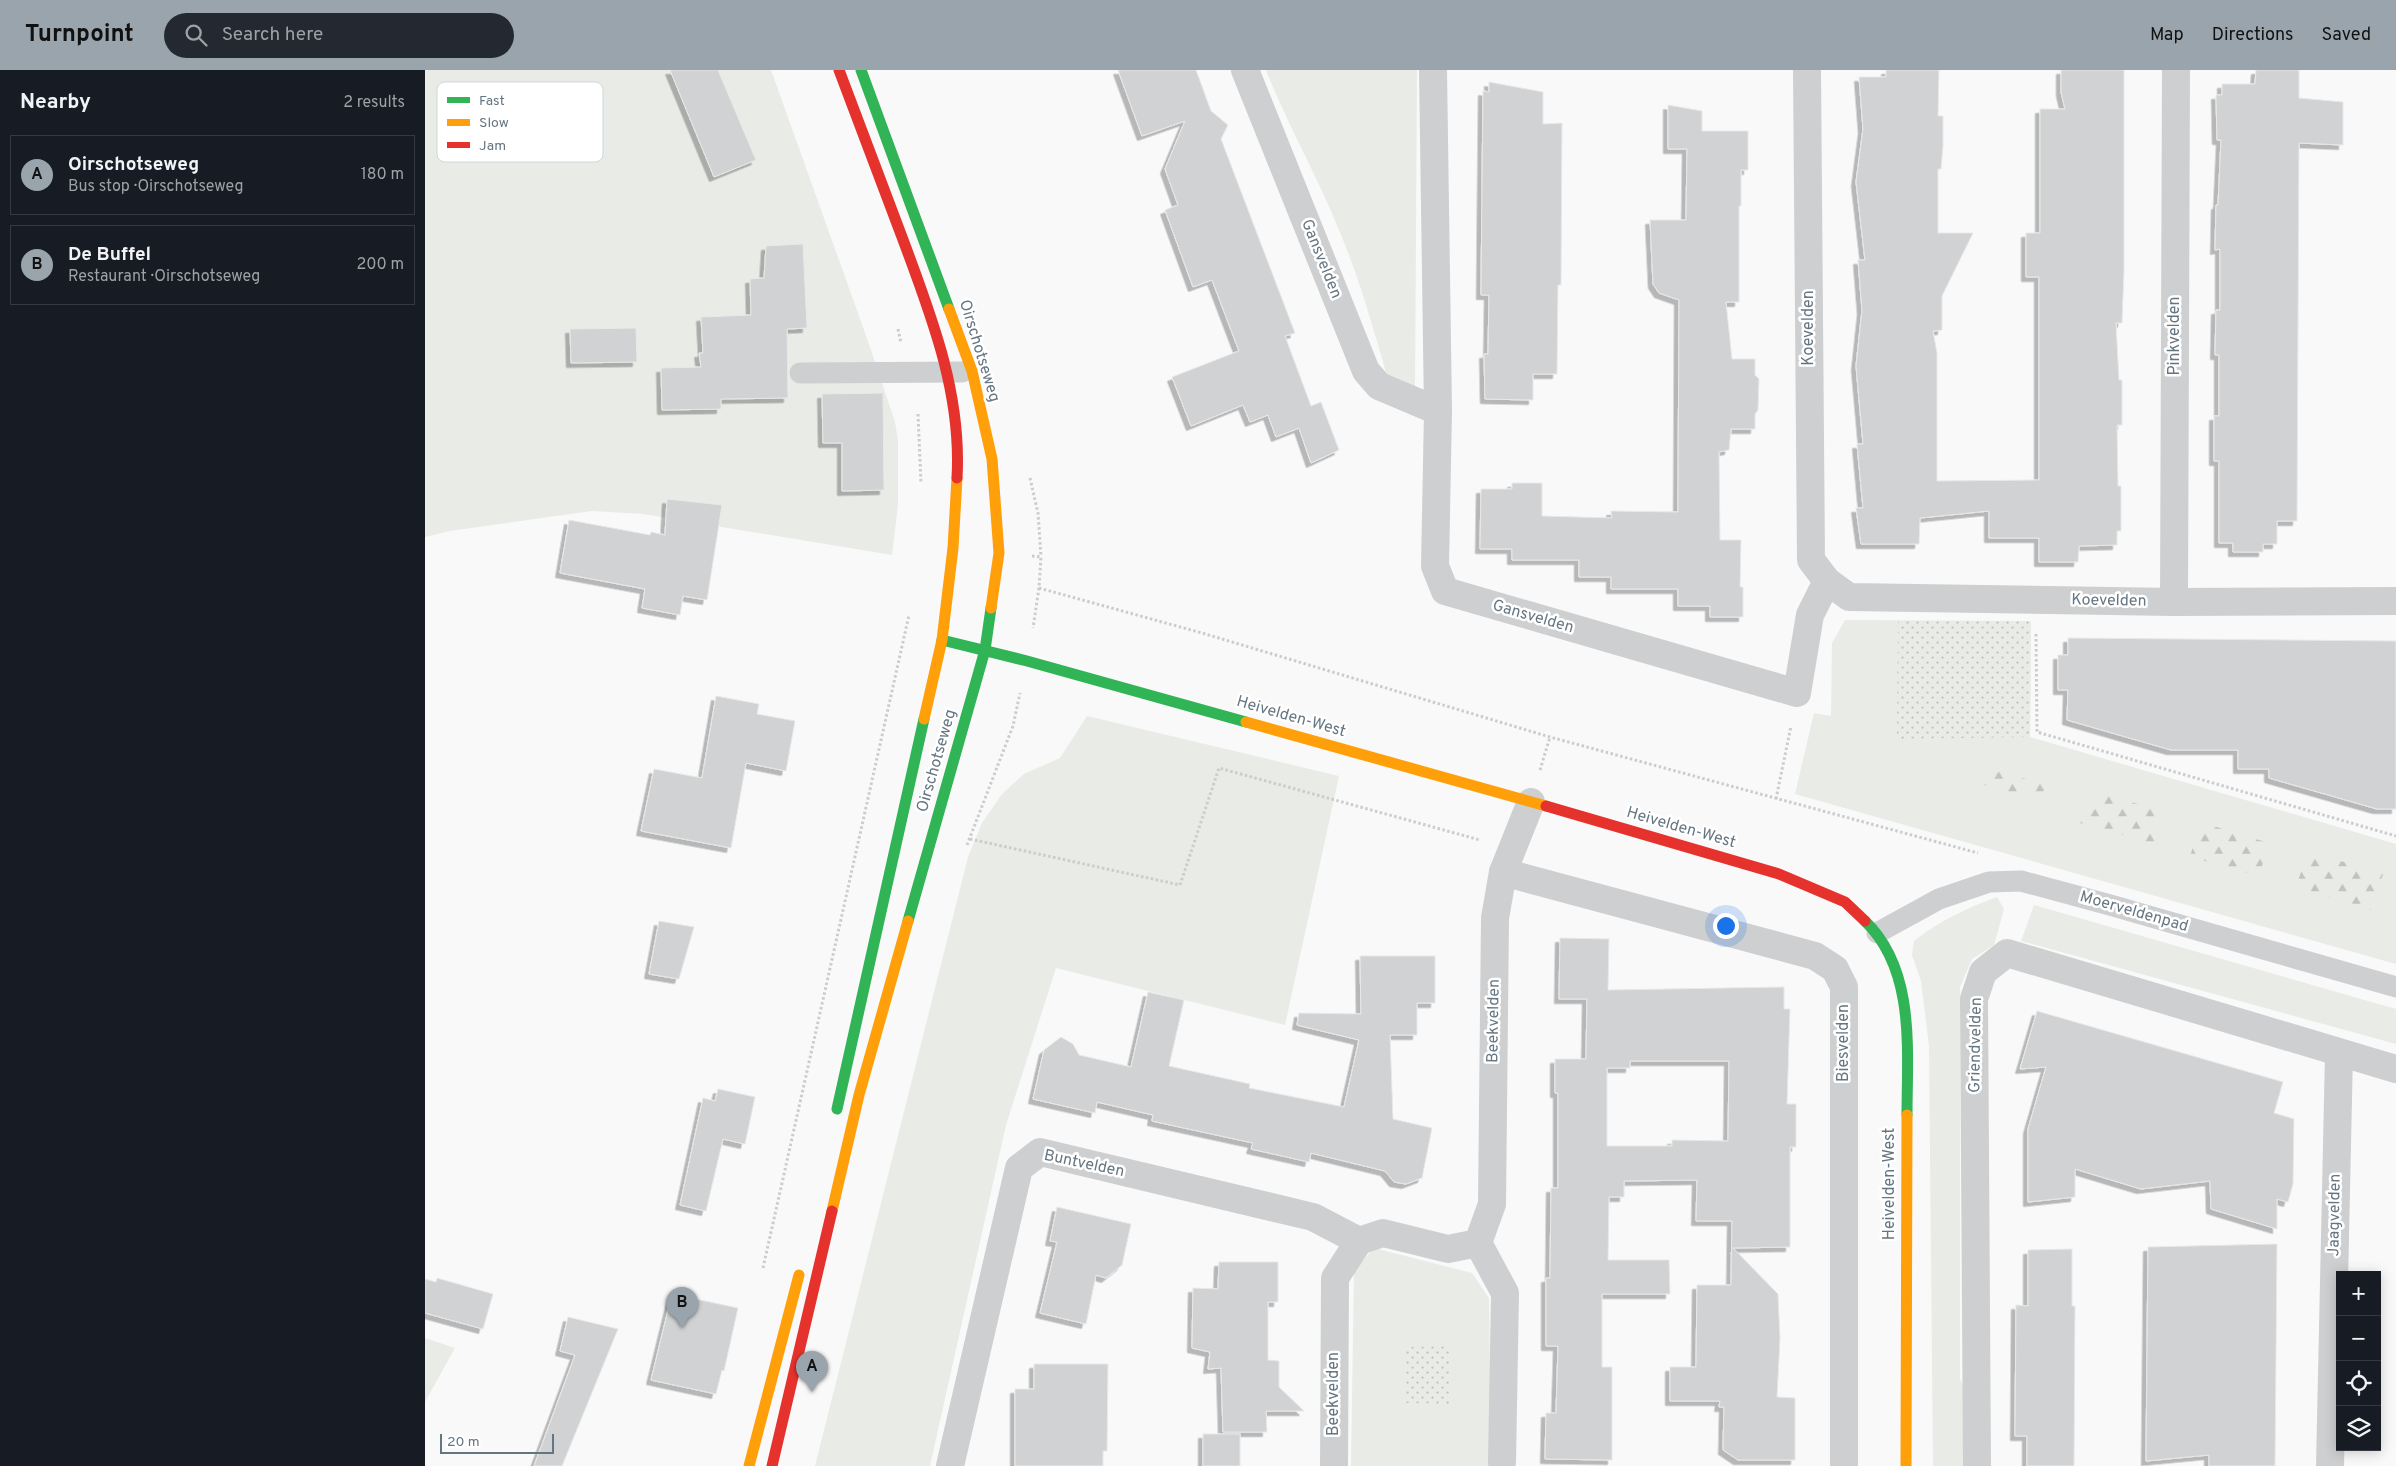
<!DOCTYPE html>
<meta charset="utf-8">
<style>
:root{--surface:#171b24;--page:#242831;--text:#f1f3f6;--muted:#9ea1a6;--line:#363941;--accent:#99a4ac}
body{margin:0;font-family:Overpass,sans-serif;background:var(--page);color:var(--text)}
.controls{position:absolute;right:15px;bottom:15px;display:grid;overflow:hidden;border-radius:0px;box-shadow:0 2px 12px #0003}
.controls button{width:45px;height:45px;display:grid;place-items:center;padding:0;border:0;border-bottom:1px solid var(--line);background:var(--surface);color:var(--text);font:25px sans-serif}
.scale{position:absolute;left:15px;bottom:12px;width:114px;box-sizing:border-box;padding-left:5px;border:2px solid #657683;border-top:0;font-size:14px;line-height:18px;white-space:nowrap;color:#657683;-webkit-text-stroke:4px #fff;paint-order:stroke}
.you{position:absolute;left:1300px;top:855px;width:18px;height:18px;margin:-12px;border:4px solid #fff;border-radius:50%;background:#1a73e8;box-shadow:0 0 0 8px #1a73e833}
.badge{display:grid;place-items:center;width:32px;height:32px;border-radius:50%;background:var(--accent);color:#111;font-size:16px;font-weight:700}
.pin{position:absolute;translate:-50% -41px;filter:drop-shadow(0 1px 2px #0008)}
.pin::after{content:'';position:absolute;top:26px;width:18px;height:15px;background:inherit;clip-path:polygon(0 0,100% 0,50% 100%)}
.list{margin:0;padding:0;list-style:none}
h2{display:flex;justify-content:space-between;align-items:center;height:65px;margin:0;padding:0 20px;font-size:21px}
h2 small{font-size:16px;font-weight:400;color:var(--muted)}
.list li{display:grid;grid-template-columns:32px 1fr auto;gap:15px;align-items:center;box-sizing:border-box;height:80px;margin:0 10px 10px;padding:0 10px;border:1px solid var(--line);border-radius:0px}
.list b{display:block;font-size:19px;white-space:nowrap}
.list p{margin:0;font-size:16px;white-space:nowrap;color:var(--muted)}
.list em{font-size:16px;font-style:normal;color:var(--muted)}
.icon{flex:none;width:28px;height:28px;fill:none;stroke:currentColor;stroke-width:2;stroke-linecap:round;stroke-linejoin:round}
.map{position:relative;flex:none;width:1971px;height:1396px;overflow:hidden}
header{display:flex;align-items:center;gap:30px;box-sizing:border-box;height:70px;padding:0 25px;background:var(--accent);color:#111}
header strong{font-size:24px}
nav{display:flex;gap:28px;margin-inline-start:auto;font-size:18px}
.search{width:350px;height:45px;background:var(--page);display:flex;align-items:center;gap:12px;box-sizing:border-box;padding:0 18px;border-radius:28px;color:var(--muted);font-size:19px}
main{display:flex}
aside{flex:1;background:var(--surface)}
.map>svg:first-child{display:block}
.grass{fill:#e8ebe6}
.forest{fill:url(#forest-firs)}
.park{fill:url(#park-dots)}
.building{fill:#d0d2d3;stroke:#e8e8e8;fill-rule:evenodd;filter:url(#shadow)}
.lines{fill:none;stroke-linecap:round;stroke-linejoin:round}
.path{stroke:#cbcccd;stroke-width:3;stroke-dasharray:2.5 2.5;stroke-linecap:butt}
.lane{stroke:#cecfd0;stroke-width:21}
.street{stroke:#cecfd0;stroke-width:28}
.fast{stroke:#30b455;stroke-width:11}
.slow{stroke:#ff9f0a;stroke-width:11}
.jam{stroke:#e5322d;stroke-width:11}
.labels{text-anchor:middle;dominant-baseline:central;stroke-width:5;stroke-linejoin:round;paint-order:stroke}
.street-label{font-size:16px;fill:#657683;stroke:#fff}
.key{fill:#fff;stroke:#d1d6da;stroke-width:1}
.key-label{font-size:14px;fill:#657683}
</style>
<header>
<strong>Turnpoint</strong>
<div class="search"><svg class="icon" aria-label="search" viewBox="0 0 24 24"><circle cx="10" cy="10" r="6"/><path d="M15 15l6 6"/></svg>Search here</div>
<nav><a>Map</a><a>Directions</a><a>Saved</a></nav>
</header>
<main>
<aside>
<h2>Nearby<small>2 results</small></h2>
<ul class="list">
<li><span class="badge">A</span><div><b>Oirschotseweg</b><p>Bus stop · Oirschotseweg</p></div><em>180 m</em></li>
<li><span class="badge">B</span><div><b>De Buffel</b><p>Restaurant · Oirschotseweg</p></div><em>200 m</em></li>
</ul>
</aside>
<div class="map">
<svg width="1971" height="1396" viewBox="0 0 1971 1396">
<defs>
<pattern id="forest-firs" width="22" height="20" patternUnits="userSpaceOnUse" patternTransform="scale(1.25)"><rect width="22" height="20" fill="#e8ebe6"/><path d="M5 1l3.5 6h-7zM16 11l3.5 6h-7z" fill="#c0c3c0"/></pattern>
<pattern id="park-dots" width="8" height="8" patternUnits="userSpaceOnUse" patternTransform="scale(1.25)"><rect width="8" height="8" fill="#e8ebe6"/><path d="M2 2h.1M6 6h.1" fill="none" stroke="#c0c3c0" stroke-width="1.8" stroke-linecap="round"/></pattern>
<filter id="shadow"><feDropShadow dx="-4.5" dy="4.5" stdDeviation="0" flood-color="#0004"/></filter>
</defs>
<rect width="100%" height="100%" fill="#f9f9f9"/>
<g class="grass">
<polygon points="0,0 346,0 444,274 470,352 473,370 473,435 467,485 218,444 167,441 25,461 0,467"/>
<path d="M841,0H992L990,321L967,323C951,268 936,212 914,160C892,105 862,54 841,0Z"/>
<polygon points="1420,550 1606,551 1605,667 1971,774 1971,894 1370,724 1389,643 1406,646 1407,573"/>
<polygon points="662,646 914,706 860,955 631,898 581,1055 505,1396 390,1396 543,787 557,753 577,724 599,704 635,688"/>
<path d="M1572,827L1579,839L1569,875L1547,889L1535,917V1309L1541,1323V1396H1508L1504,976L1496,911L1487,885L1489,871C1514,851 1542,838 1572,827Z"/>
<polygon points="1609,835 1971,939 1971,974 1596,871"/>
<polygon points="949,1178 1047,1203 1064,1228 1066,1396 926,1396 929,1200"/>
<polygon points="0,1268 30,1278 0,1332"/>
</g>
<g class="forest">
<polygon points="1563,699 1621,714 1616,730 1559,715"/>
<polygon points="1665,721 1739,741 1730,774 1655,753"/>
<polygon points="1775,752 1844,773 1834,806 1765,787"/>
<polygon points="1883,781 1958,804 1946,840 1871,817"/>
</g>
<g class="park">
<polygon points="1473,551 1606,551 1605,667 1472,669"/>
<polygon points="1024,1276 1025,1334 979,1333 979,1277"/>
</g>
<g class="building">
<polygon points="245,0 293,0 331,90 289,107"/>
<polygon points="693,0 771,0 786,41 803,55 796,69 870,263 860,266 886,336 896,332 914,380 886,393 874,358 851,367 843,345 825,352 818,335 766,356 747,307 814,281 787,210 768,217 740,140 753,135 740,99 760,51 717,66"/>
<polygon points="1461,0 1514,0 1513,46 1518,46 1518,76 1516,99 1513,99 1513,163 1548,163 1517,226 1517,260 1508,261 1512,283 1512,411 1614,410 1614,207 1601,207 1601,163 1615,163 1615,39 1640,39 1636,22 1636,0 1699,0 1699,201 1697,253 1691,253 1694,310 1697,310 1697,355 1692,355 1693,416 1696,416 1696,461 1692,461 1692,475 1654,476 1653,492 1614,492 1614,468 1564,468 1564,441 1495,448 1494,474 1436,474 1431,438 1438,438 1432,374 1438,374 1431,296 1437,240 1433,190 1440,190 1431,112 1438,59 1434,7 1461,7"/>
<polygon points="1831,0 1874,0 1874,28 1918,32 1918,75 1874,73 1872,451 1852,451 1852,474 1838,474 1838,482 1808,482 1808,473 1794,473 1794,391 1789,391 1789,346 1794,346 1794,285 1790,285 1791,240 1795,240 1795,179 1790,180 1791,135 1793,135 1796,70 1792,70 1791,25 1797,25 1797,14 1830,14"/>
<polygon points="1064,12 1118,22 1118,54 1137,53 1136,215 1133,215 1132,304 1108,304 1108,330 1060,329 1059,284 1063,284 1064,225 1056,225 1058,21 1064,22"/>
<polygon points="1243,35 1277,41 1277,61 1323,61 1323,100 1316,100 1316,136 1314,136 1314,232 1301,232 1307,289 1330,289 1330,305 1334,309 1333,340 1330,344 1330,359 1306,359 1304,380 1294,382 1295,470 1316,470 1315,517 1318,517 1318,547 1285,547 1285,536 1253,536 1253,519 1186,519 1186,507 1154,507 1154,490 1087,490 1087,479 1055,479 1056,419 1087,419 1087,413 1117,413 1117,446 1187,448 1186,441 1253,442 1254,230 1234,223 1228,214 1225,150 1261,150 1262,79 1243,79"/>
<polygon points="378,174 382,258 362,259 363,328 296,329 296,339 237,340 236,298 276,297 274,283 278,283 276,247 326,245 325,209 339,208 341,176"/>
<polygon points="211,258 212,292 146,293 145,259"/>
<polygon points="458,323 459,420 417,421 417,373 398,373 397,324"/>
<polygon points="242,429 297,435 282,530 258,526 255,545 217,538 220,519 135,503 144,450 225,465 226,462 240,465"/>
<polygon points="1643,568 1971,571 1971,739 1952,739 1844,708 1844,699 1813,699 1813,680 1746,680 1642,650 1643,620 1633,620 1633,585 1643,585"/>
<polygon points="291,626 334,634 332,644 370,651 361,701 321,693 306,778 216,761 229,699 277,708"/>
<polygon points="234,851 269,857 254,909 224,904"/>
<path d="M1135,868L1184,869L1183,920L1359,917V939H1365L1362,1034H1371V1077H1365V1177L1308,1178L1353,1224L1355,1269L1352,1327L1370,1328V1390H1313L1298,1380L1299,1337H1294L1295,1331H1245V1297H1271L1272,1215H1306L1307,1151H1271L1272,1110L1199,1111V1127H1184L1183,1190H1244L1245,1224H1177V1297H1187V1390L1120,1389L1121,1343H1131L1133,1276H1121V1208H1125L1126,1118H1133V1023H1130V989H1161L1162,929H1134ZM1205,991H1304L1303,1071L1247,1070V1076H1182V998H1205Z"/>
<polygon points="935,886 1010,886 1010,933 992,933 992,965 965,965 968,1049 1007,1058 997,1108 981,1114 969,1112 960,1101 886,1083 884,1092 826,1079 828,1073 727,1051 728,1045 672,1032 670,1043 608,1029 619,980 636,967 648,974 654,985 706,997 723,922 759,930 744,996 825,1014 824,1018 919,1037 934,970 872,955 874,943 936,944"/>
<polygon points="1612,941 1858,1012 1849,1043 1869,1049 1868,1114 1863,1132 1852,1129 1852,1159 1786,1139 1785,1111 1716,1119 1650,1099 1650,1127 1603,1132 1603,1059 1621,997 1595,999"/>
<polygon points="293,1019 330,1027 320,1074 298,1069 281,1141 255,1135 278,1028 290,1031"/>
<polygon points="632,1137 706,1154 697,1195 681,1208 671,1205 661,1254 615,1243 632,1172 625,1171"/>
<polygon points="1852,1174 1850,1396 1784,1396 1784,1385 1721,1391 1723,1177"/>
<polygon points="1647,1179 1647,1236 1650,1236 1649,1396 1602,1396 1602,1366 1590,1366 1591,1235 1603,1236 1603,1180"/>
<polygon points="794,1192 853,1192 853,1232 843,1232 843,1290 854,1291 854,1317 879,1341 841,1341 842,1362 798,1362 796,1298 783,1299 785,1282 767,1278 768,1218 793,1219"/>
<polygon points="12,1208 68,1224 58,1259 0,1243 0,1209 11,1212"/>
<polygon points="247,1224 313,1238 299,1301 297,1300 291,1324 226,1310"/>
<polygon points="143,1247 193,1259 137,1396 109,1396 150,1285 135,1281"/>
<polygon points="609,1294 683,1294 682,1381 678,1381 678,1396 590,1396 590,1319 609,1319"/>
<rect x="778" y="1364" width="37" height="32"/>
</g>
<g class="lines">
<g class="path">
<polyline points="473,259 476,273"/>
<polyline points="493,344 496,413"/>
<polyline points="605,408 613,443 616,487"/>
<polyline points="607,486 616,487 614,518 608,558"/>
<polyline points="614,518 777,563 1125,667 1553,783"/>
<polyline points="1611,564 1612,662 1971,766"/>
<polyline points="1115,700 1125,667"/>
<polyline points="1351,729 1366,656"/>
<polyline points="545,769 755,815 794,698 1055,770"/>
<polyline points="542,775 588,656 595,623"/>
<polyline points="338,1198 484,545"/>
</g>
<g class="lane">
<polyline points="375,303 537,302"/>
<polyline points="1452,863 1514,829 1564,812 1596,811 1685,835 1971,917"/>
</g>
<g class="street">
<polyline points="820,0 941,301 954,316 1013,341"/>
<polyline points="1008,0 1013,341 1010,496 1020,521 1372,623 1385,545 1402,511"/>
<polyline points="1382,0 1386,490 1402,511 1424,527 1749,532 1971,531"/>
<polyline points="1749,532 1751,0"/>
<polyline points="1078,802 1390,886 1410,899 1419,917 1419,1396"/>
<polyline points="1053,1173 1080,1223 1077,1392"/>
<polyline points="525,1396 594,1098 615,1082 888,1147 934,1171"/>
<polyline points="909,1396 910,1208 934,1171 958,1163 1023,1179 1053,1173 1067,1134 1070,848 1078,802 1106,732"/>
<polyline points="1552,1396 1549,929 1558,902 1582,883 1971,999"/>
<polyline points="1905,1396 1914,983"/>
</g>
<g class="fast">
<polyline points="436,0 524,239"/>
<polyline points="517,570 602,591 821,652"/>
<polyline points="483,851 560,580 566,538"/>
<path d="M1440,851C1491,900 1482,981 1482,1045"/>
<polyline points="412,1039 499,649"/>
</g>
<g class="slow">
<polyline points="524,239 547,301 567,389 574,483 566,538"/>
<polyline points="499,649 517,570 528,478 532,408"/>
<polyline points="821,652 1121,736"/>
<polyline points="407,1141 434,1025 483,851"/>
<polyline points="324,1396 374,1205"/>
<polyline points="1481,1396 1482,1045"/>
</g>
<g class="jam">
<path d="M414,0C435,56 456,111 477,167C506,245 537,323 532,408"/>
<polyline points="1121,736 1354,804 1420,832 1440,851"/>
<polyline points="347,1396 407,1141"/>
</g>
</g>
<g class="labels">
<g class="street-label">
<text transform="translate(896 189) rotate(68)">Gansvelden</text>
<text transform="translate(1384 258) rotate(-90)">Koevelden</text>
<text transform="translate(1750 266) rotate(-90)">Pinkvelden</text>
<text transform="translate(554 281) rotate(73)">Oirschotseweg</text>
<text transform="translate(1684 531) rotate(1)">Koevelden</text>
<text transform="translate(1108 547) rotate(16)">Gansvelden</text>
<text transform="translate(866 647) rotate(16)">Heivelden-West</text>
<text transform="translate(512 691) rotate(-74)">Oirschotseweg</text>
<text transform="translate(1256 758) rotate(16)">Heivelden-West</text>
<text transform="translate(1709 842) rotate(16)">Moerveldenpad</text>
<text transform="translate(1069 951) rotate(-89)">Beekvelden</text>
<text transform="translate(1419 973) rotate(-90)">Biesvelden</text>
<text transform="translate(1551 975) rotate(-89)">Griendvelden</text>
<text transform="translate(659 1094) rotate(12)">Buntvelden</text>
<text transform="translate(1465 1114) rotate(-90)">Heivelden-West</text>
<text transform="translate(1910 1145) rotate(-89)">Jaagvelden</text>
<text transform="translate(909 1324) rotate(-90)">Beekvelden</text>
</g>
</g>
<rect x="12" y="12" width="166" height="80" rx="8" class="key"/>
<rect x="22" y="27" width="23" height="6" fill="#30b455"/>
<rect x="22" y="49" width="23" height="7" fill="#ff9f0a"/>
<rect x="22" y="72" width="23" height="6" fill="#e5322d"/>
<g class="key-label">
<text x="54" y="35">Fast</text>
<text x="54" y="57">Slow</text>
<text x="54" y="80">Jam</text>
</g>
</svg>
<div class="controls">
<button>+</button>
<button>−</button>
<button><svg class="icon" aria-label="locate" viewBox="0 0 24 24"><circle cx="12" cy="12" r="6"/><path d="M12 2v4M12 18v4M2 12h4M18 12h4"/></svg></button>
<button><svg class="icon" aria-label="layers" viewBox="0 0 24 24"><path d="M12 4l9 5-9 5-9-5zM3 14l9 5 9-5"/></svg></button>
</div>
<div class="scale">20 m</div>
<div class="you"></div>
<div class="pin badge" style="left:387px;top:1322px">A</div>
<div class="pin badge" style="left:257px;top:1258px">B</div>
</div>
</main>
